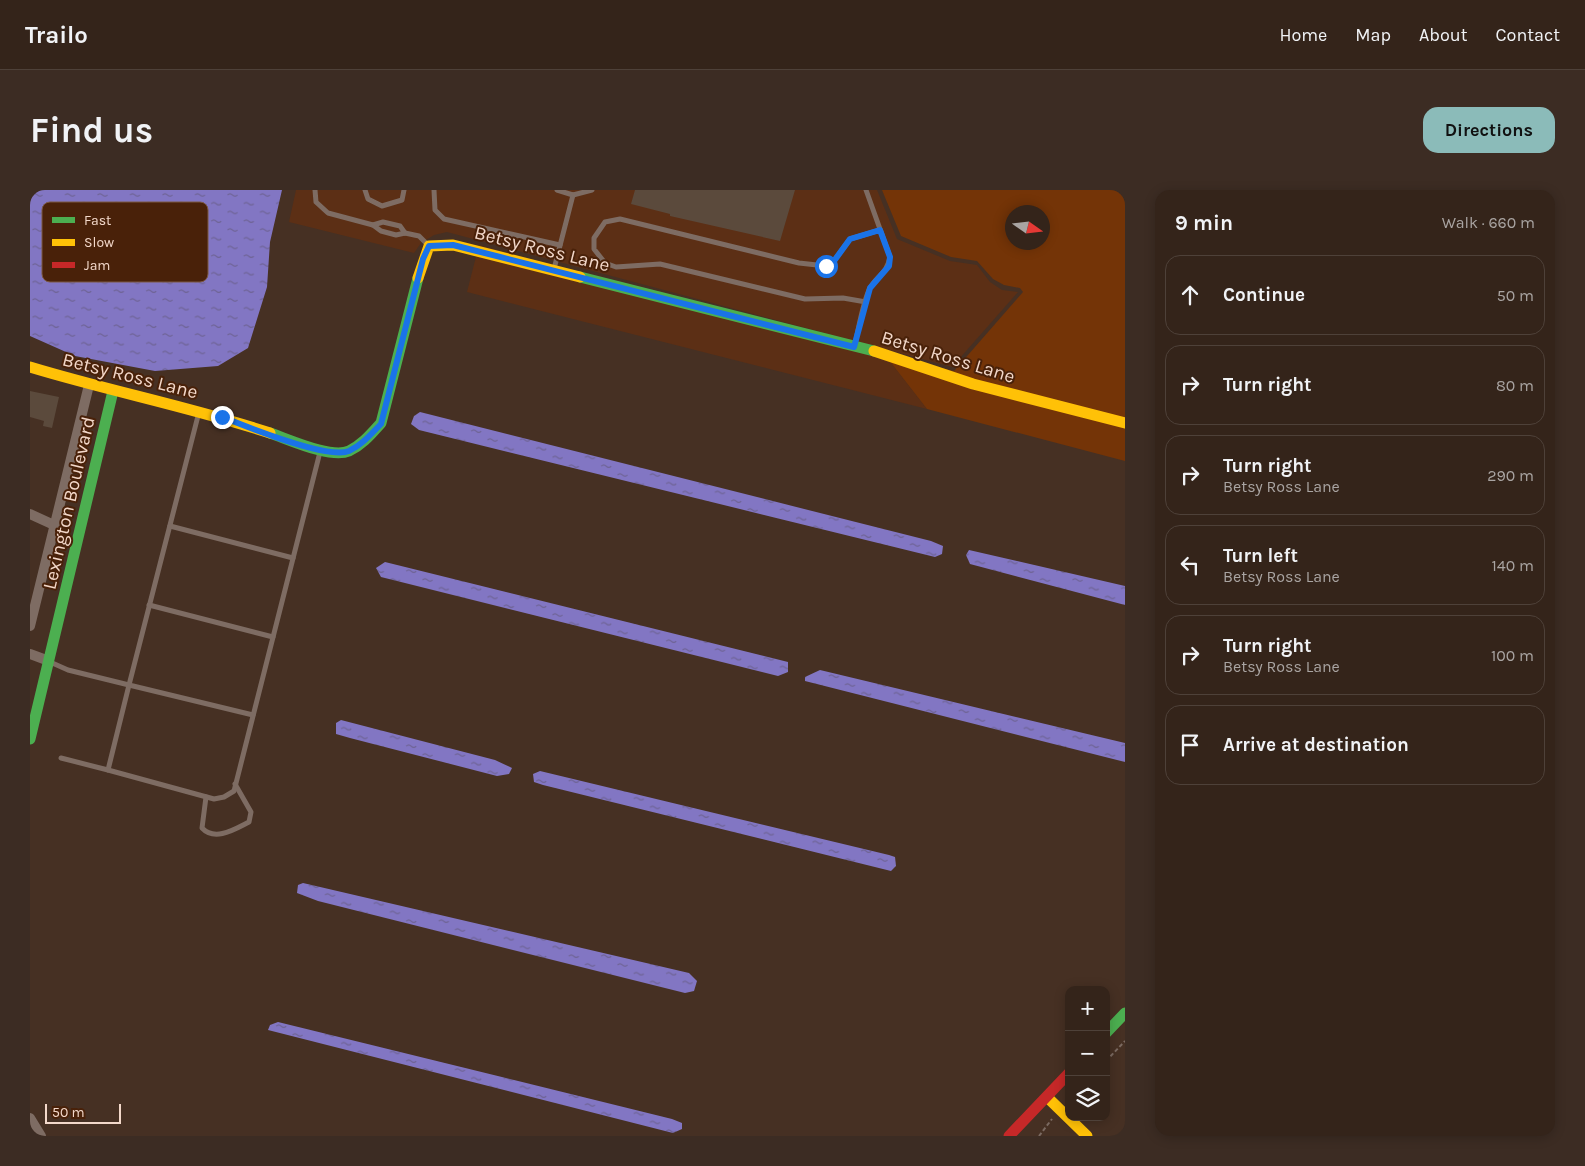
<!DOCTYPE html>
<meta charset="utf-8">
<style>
:root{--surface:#34241a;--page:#3c2c23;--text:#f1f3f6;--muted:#a9a4a2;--line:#4e4139;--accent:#8bbbb9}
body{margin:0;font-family:Karla,sans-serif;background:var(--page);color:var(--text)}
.controls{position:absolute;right:15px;bottom:15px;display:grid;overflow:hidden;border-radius:10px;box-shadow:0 2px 12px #0003}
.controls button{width:45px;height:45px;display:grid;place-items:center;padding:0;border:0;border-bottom:1px solid var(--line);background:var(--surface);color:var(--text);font:25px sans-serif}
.compass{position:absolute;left:975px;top:15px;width:45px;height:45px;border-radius:50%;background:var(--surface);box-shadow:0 2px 12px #0003;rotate:104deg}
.scale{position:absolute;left:15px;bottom:12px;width:76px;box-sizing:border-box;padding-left:5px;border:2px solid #f3d8ca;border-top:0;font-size:14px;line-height:18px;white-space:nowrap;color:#f3d8ca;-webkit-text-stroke:4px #492109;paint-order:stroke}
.stop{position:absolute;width:15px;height:15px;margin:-11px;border:4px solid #1a73e8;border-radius:50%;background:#fff}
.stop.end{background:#1a73e8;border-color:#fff;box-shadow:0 1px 5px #0008}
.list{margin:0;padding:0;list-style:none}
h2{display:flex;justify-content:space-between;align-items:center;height:65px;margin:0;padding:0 20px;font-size:21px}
h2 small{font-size:16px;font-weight:400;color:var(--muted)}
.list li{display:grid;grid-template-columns:32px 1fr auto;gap:15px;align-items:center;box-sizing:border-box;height:80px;margin:0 10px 10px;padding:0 10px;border:1px solid var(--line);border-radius:15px}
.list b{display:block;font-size:19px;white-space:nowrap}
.list p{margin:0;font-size:16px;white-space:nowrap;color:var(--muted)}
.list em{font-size:16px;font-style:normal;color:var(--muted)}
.icon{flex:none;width:28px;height:28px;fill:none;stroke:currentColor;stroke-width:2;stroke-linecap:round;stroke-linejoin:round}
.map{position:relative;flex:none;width:1095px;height:946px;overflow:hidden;border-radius:15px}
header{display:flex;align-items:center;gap:30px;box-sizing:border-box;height:70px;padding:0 25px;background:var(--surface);border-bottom:1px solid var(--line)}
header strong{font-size:24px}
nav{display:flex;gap:28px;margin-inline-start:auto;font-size:18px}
.intro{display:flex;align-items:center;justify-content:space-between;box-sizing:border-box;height:120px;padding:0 30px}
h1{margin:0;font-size:35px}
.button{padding:12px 22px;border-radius:15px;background:var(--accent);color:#111;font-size:18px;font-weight:700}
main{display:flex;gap:30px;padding:0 30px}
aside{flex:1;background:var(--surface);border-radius:15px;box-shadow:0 2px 12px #0003}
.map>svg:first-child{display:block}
.built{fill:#5c2f15}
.grass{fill:#743407;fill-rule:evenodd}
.water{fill:url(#water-ripples)}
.building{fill:#5b4a3c}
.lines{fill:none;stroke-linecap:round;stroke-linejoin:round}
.path{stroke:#7b6a61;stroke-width:2;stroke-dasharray:4 2.5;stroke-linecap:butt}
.lane{stroke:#7e6c63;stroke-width:5}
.street{stroke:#7e6c63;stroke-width:10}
.fast{stroke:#4caf50;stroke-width:11}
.slow{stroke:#ffc107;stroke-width:11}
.jam{stroke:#c62828;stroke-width:11}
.route{stroke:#1a73e8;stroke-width:6}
.labels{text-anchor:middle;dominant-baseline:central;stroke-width:4;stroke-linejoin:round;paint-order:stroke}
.street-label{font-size:19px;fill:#f3d8ca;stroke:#492109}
.key{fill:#492109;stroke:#7c5843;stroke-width:1}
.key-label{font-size:14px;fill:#f3d8ca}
</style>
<header>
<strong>Trailo</strong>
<nav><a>Home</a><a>Map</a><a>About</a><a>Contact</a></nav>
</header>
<div class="intro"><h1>Find us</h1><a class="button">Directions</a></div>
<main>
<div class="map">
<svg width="1095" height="946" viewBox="0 0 1095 946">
<defs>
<pattern id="water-ripples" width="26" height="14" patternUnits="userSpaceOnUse" patternTransform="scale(1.25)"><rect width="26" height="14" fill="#8276c3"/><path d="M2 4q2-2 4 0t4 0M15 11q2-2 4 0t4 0" fill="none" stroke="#6e6394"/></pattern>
</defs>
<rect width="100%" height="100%" fill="#463023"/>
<g class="built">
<polygon points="266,0 847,0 867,49 920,71 947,75 960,92 972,100 988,102 922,177 417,42 404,45 391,53 384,63 259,32"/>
<polygon points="449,55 855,165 897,219 437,102"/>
</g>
<path class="grass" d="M852,0H1095V271L897,219L855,165L924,181L993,102L990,98L974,95L963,89L947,71L921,67L871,46ZM982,22H1012V52H982Z"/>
<g class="water">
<polygon points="0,0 252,0 240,52 237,97 218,158 188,176 125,181 45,166 0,146"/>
<polygon points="390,222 901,351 913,356 912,364 905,367 389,240 381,234 384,226"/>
<polygon points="939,360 1095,396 1095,415 940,374 936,365"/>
<polygon points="355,372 758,472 758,482 748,486 351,387 346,378"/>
<polygon points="790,480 1095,553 1095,572 775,491 775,487"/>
<polygon points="311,530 465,570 482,578 479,584 467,586 320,548 306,544 306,533"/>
<polygon points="510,581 859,665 865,667 866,676 861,681 513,595 504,592 503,584"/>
<polygon points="273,693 659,783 667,791 664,801 655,803 288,711 267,703 268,695"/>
<polygon points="248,832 642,929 652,933 652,939 643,943 238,840 240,835"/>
</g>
<g class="building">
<polygon points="605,0 765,0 750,51 640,26 640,24 601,14"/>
<polygon points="0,201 29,207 22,238 13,236 14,231 0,227"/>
</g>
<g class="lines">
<g class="path">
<polyline points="1076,871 1095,851"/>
<polyline points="1009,946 1022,929"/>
</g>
<g class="lane">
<polyline points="285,0 286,12 298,23 343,35 351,41 366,45 375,43 389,46 398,55"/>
<polyline points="335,0 338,9 352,16 372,10 374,0"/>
<polyline points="404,0 405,20 414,29 530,55"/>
<polyline points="527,0 543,5 562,0"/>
<polyline points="343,35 353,32 370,36 375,43"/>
<polyline points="524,79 543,5"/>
<polyline points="836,112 813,108 775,109 630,74 586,77 575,73 564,59 564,48 575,32 590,29 769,73 796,76 804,71 820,49 850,40"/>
<path d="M825,154C829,137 832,116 839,100C845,86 857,85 860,67L836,0"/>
<polyline points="169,222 99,495 223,525"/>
<polyline points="140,336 263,368"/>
<polyline points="119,415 243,447"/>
<polyline points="20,472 38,480 99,495 78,580 184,609 194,607 204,601 290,262"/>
<polyline points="31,568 78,580"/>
<path d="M176,607L172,638C185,652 205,639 219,632L221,622L205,594"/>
</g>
<g class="street">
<polyline points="0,324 24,335"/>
<polyline points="0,436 59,195"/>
<polyline points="0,464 19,471"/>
<polyline points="0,928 11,946"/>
</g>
<g class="fast">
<polyline points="550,87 844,161"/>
<path d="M240,243C258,249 301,269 319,261C332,255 341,244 351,233L388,88"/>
<polyline points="0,549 83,201"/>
<polyline points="1076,843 1095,823"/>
</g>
<g class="slow">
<polyline points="388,88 399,56 423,55 550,87"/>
<polyline points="844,161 943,194 1095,233"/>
<path d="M0,177C79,201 161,217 240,243"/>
<polyline points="1017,907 1057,946"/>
</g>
<polyline class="jam" points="979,946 1039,883"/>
</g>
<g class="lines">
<path class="route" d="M192,227C215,236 298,270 319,261C332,255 341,244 351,234L393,69L399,56L423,55L824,157L840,98L859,76L860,67L850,40L820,49L804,71L796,76"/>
</g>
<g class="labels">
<g class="street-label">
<text transform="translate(512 59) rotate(14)">Betsy Ross Lane</text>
<text transform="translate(918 167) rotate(17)">Betsy Ross Lane</text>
<text transform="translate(100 186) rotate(14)">Betsy Ross Lane</text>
<text transform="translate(39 313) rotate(-77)">Lexington Boulevard</text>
</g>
</g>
<rect x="12" y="12" width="166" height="80" rx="8" class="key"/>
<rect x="22" y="27" width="23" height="6" fill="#4caf50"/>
<rect x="22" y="49" width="23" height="7" fill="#ffc107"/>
<rect x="22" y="72" width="23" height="6" fill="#c62828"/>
<g class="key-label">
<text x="54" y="35">Fast</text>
<text x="54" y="57">Slow</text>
<text x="54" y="80">Jam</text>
</g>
</svg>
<div class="controls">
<button>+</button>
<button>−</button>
<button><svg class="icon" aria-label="layers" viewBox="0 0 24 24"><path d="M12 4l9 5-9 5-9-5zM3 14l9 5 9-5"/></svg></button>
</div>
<svg class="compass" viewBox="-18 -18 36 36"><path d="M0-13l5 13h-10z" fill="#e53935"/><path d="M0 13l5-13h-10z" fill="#a9a4a2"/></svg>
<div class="scale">50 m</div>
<div class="stop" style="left:796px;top:76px"></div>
<div class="stop end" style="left:192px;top:227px"></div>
</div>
<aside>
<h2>9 min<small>Walk · 660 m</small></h2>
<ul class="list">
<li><svg class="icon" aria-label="ahead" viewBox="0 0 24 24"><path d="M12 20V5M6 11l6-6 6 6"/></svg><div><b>Continue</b></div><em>50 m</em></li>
<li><svg class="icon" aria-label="right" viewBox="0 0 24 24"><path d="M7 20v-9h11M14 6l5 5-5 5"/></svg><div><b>Turn right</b></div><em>80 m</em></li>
<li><svg class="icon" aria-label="right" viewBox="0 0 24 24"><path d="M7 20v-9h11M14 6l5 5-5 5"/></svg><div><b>Turn right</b><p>Betsy Ross Lane</p></div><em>290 m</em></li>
<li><svg class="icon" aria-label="left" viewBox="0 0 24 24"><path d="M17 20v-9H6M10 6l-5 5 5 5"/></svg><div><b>Turn left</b><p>Betsy Ross Lane</p></div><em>140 m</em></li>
<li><svg class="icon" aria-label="right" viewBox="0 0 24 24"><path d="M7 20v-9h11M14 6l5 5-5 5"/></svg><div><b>Turn right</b><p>Betsy Ross Lane</p></div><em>100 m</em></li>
<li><svg class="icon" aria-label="arrive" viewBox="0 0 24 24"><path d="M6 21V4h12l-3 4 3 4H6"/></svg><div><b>Arrive at destination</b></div></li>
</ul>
</aside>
</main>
